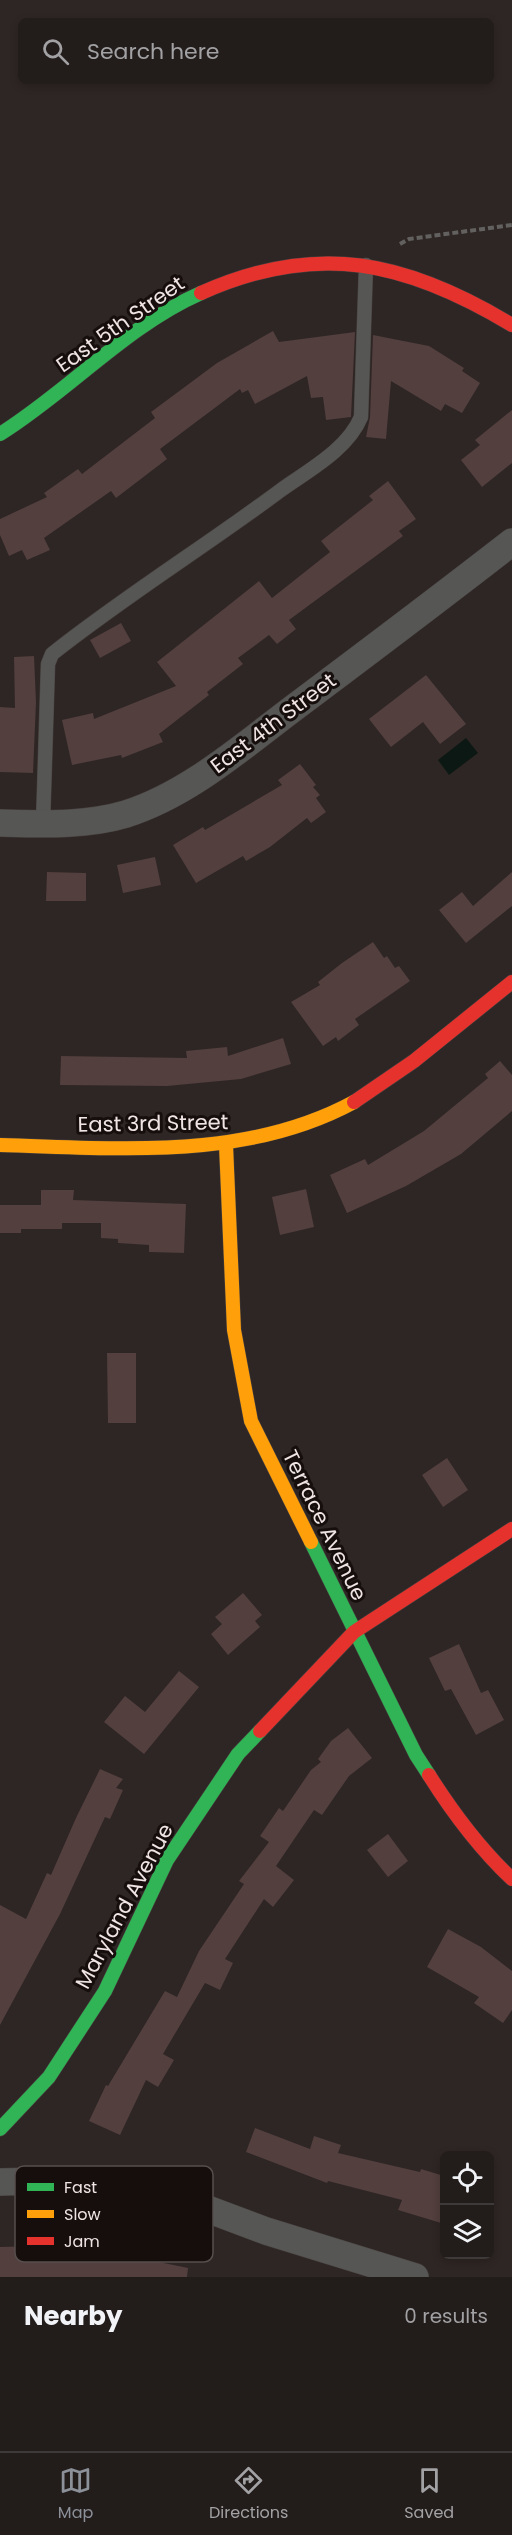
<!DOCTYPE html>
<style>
:root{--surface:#221c1b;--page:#2a2524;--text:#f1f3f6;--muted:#a2a1a3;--line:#3f3a3a;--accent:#8c9099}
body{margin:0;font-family:Poppins,sans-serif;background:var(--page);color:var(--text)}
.controls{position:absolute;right:18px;bottom:18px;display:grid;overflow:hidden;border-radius:9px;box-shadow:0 3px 9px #0003}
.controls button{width:54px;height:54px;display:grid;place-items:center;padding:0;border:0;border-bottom:2px solid var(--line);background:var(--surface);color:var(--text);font:30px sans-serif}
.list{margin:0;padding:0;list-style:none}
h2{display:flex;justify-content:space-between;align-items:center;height:78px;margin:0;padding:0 24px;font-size:26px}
h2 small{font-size:20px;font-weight:400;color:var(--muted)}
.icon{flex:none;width:33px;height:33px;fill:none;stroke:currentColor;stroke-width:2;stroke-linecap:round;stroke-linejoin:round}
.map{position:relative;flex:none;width:512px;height:2277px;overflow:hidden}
.search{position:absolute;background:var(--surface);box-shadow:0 3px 9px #0003;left:18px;right:18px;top:18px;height:66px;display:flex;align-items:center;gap:15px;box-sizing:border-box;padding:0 21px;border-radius:9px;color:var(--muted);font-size:22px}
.sheet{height:174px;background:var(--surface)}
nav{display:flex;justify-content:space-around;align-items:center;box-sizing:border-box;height:84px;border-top:2px solid var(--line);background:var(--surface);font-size:16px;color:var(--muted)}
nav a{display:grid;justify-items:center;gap:3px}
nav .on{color:var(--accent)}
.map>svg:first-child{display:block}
.water{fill:#0c1813}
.building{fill:#523f3e}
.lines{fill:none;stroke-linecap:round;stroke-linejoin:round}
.lane-casing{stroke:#484240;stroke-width:15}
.street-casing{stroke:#484240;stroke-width:28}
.fast-casing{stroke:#484240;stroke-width:15}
.slow-casing{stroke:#484240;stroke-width:15}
.jam-casing{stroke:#484240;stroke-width:15}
.path{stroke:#626160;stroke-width:4;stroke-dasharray:6 3;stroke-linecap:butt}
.lane{stroke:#565655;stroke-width:14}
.street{stroke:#565655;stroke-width:27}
.fast{stroke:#30b455;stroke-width:14}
.slow{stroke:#ff9f0a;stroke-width:14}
.jam{stroke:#e5322d;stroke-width:14}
.labels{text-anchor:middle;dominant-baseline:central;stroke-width:6;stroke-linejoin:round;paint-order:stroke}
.street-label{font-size:21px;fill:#f0e5e4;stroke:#150e0d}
.key{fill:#150e0d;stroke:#574e4e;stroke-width:1.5}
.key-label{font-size:16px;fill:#f0e5e4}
</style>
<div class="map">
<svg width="512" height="2277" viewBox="0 0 512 2277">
<rect width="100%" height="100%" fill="#2e2624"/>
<polygon class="water" points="466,738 478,753 449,775 438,760"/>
<g class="building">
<polygon points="273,331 279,342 355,332 351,417 326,420 323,397 311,398 307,376 255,404 248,390 242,393 240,389 160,449 167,459 116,498 111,491 44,538 50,550 27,560 22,550 9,556 0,535 0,519 47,497 44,493 78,469 82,474 155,418 151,412 217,363"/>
<polygon points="373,335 429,346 464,368 462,371 480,383 462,413 445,404 441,411 391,381 386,439 366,437 370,417"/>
<polygon points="512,410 512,463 482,487 461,460 480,445 475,440"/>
<polygon points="388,481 416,519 399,531 403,536 289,620 296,629 277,644 269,635 238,658 243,664 207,692 209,695 159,734 163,742 122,758 121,755 72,765 62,720 93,713 94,719 176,686 157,662 259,581 272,598 330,552 321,541 373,500 369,496"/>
<polygon points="121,623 131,641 100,658 90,640"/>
<polygon points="34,656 36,702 33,773 0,772 0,707 15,708 14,657"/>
<polygon points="426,675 466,724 440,744 423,722 391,747 369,719"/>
<polygon points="300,764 316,785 313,787 320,795 316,798 326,812 311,823 307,818 270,847 246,861 243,856 196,883 173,845 203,827 205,830 282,785 278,780"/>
<polygon points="155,857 161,885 123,893 117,865"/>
<polygon points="47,872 86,873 86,901 46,901"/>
<polygon points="512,872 512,906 466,943 439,910 462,892 473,906"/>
<polygon points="373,942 384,958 387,956 395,968 399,966 410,981 355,1019 359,1025 338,1041 336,1037 323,1046 291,1002 320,985 318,982 342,963"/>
<polygon points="283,1038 291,1064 241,1079 167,1086 60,1085 61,1056 187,1058 186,1051 227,1047 228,1056"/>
<polygon points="500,1061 512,1075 512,1111 461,1154 406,1186 347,1213 330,1175 365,1159 368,1165 424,1131 488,1078 485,1074"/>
<polygon points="306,1189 314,1227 280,1235 272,1197"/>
<polygon points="41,1190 74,1190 73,1200 186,1204 184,1253 149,1252 149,1245 118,1243 118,1239 101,1238 101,1223 62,1223 62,1229 21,1229 21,1233 0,1233 0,1205 41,1205"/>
<polygon points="107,1353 136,1353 136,1423 108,1423"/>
<polygon points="447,1458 468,1490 443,1507 422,1475"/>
<polygon points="243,1593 262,1615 255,1621 260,1627 228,1655 211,1634 222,1624 215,1617"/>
<polygon points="459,1644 481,1693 488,1690 504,1720 476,1735 451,1689 445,1691 429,1658"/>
<polygon points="179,1671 199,1687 144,1754 104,1722 125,1696 145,1712"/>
<polygon points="348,1728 372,1758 349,1776 322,1815 314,1810 276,1866 294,1880 273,1907 264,1899 225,1959 233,1963 220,1990 205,1983 163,2054 174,2060 158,2087 146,2080 120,2135 89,2121 106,2085 108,2086 165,1991 177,1997 199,1951 244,1884 239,1881 269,1842 260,1836 279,1808 283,1811 311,1770 321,1762 318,1759 331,1741"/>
<polygon points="100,1769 123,1779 116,1788 123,1790 110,1819 105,1817 60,1914 0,2025 0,1905 26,1919 47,1873 51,1875 76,1818"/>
<polygon points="388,1834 408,1861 388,1877 367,1850"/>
<polygon points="448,1929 481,1947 512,1971 512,2010 503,2023 474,2003 479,1997 427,1967"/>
<polygon points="255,2128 310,2149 314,2136 341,2145 338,2153 420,2172 421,2169 444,2176 444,2212 441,2223 398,2210 402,2200 328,2181 327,2183 246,2152"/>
<polygon points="77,2245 125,2252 125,2255 188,2268 187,2277 0,2277 0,2247"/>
</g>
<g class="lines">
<defs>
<path id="lane" d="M43,824L48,664L52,654C125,596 206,546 281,490C309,470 348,449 361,417L366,265"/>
<g id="street">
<path d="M0,823C42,824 86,826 126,814C189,794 243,746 295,707C367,653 440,598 512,542"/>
<polyline points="0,2182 41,2181 132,2188 194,2204 266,2231 415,2277"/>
</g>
<g id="fast">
<path d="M0,434C69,391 126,326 201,293"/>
<polyline points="311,1542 416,1755 429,1775"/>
<polyline points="0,2129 49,2077 105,1991 167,1860 238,1754 260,1731"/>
</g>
<g id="slow">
<path d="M0,1145C120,1148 245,1161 354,1102"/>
<polyline points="226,1145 234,1330 251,1421 311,1542"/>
</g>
<g id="jam">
<path d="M201,293C317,241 406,261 512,325"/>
<polyline points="354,1102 414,1061 512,982"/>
<polyline points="260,1731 354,1632 512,1529"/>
<path d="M429,1775C453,1813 479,1848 512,1879"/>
</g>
</defs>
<use href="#lane" class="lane-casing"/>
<use href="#street" class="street-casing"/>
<use href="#fast" class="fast-casing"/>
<use href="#slow" class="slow-casing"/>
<use href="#jam" class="jam-casing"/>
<polyline class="path" points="400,244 409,239 512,225"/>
<use href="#lane" class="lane"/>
<use href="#street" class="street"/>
<use href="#fast" class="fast"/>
<use href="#slow" class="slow"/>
<use href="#jam" class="jam"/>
</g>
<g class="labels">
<g class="street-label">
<text transform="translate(120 324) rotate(-35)">East 5th Street</text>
<text transform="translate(273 723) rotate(-37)">East 4th Street</text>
<text transform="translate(153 1123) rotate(-1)">East 3rd Street</text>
<text transform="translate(325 1525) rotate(64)">Terrace Avenue</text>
<text transform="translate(124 1906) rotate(-62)">Maryland Avenue</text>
</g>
</g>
<rect x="15" y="2166" width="198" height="96" rx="9" class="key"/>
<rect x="27" y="2183" width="27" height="8" fill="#30b455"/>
<rect x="27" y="2210" width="27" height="8" fill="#ff9f0a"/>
<rect x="27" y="2237" width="27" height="8" fill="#e5322d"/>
<g class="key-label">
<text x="64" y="2193">Fast</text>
<text x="64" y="2220">Slow</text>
<text x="64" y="2247">Jam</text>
</g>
</svg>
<div class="controls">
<button><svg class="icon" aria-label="locate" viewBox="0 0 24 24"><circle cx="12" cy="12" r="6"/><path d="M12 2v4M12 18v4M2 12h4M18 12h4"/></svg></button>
<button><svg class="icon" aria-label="layers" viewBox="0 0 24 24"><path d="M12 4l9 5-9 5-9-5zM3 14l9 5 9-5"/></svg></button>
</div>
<div class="search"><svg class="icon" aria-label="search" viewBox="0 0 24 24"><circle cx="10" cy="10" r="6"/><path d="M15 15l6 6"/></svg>Search here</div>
</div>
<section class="sheet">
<h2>Nearby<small>0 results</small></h2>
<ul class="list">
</ul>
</section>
<nav>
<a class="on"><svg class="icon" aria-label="map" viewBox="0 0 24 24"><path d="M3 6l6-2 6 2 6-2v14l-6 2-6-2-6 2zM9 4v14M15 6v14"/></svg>Map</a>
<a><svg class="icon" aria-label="directions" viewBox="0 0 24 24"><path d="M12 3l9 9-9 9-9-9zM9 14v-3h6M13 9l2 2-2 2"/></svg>Directions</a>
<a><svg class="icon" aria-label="saved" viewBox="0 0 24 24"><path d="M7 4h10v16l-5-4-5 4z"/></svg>Saved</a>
</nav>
